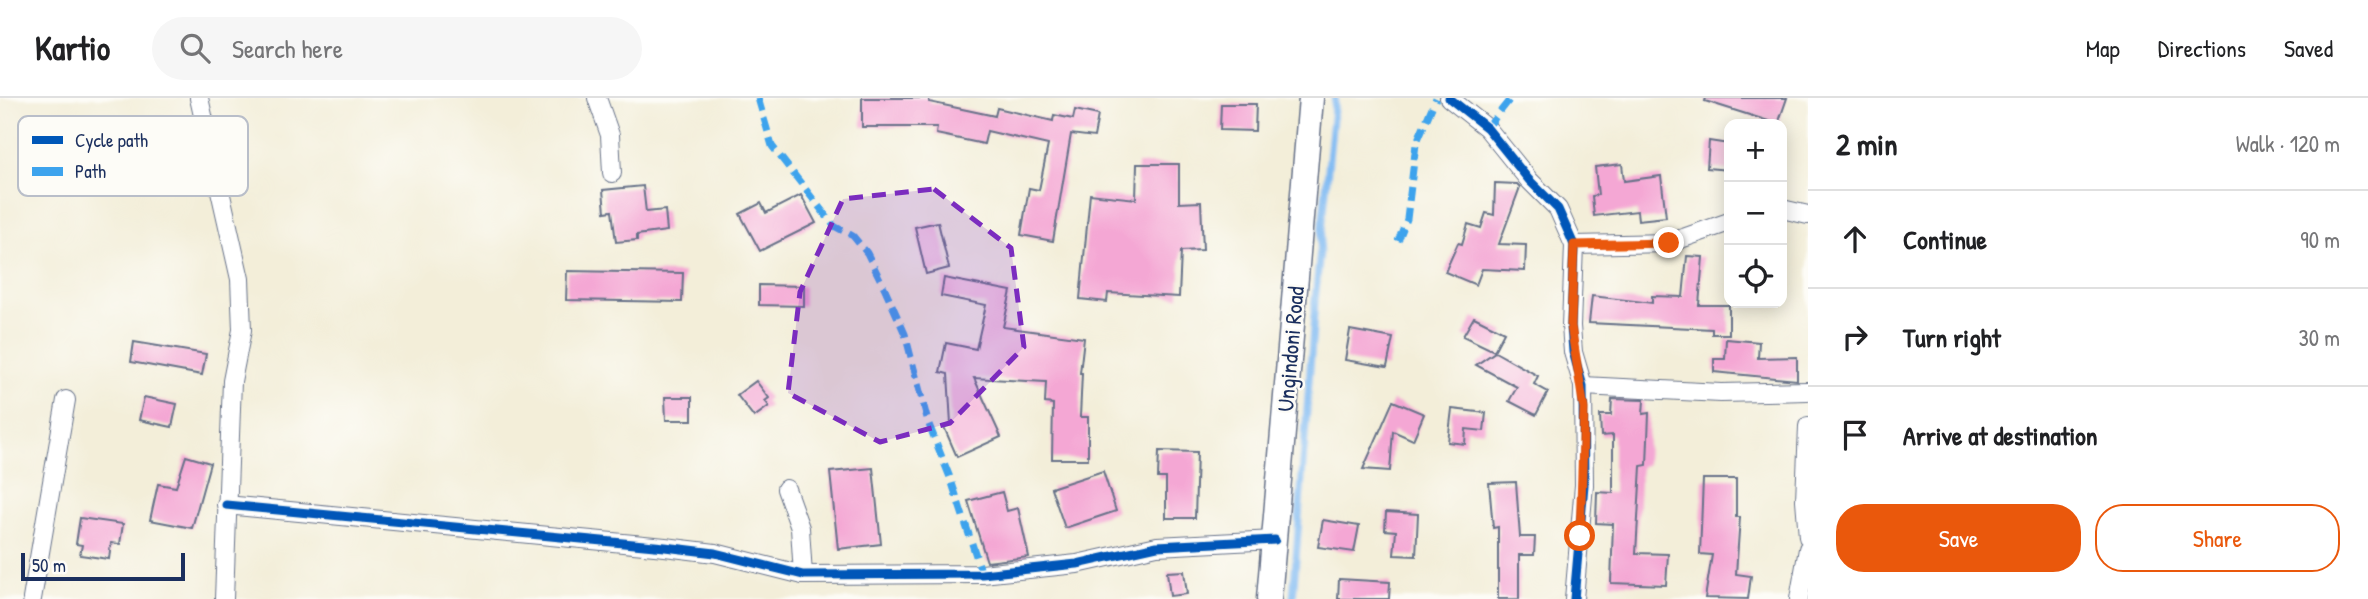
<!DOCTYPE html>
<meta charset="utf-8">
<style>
:root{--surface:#fff;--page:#f6f6f6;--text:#202124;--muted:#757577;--line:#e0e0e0;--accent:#ea580c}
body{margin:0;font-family:"Patrick Hand",sans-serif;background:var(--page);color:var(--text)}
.controls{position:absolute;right:21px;top:21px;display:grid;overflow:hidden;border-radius:14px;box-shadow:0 4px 18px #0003}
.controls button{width:63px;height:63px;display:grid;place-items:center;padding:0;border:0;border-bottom:2px solid var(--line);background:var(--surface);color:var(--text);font:35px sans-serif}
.scale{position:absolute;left:21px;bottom:18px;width:164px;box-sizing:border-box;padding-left:7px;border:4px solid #1b2f5e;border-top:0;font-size:19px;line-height:24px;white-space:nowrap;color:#1b2f5e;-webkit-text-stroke:5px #fdfcf7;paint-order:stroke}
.stop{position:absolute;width:21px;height:21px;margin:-16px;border:5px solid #ea580c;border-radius:50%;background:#fff}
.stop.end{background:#ea580c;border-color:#fff;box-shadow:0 2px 7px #0008}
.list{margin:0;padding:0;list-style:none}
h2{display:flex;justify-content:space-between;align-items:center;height:91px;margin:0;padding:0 28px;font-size:30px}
h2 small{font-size:23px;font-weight:400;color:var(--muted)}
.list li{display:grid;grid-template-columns:46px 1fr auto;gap:21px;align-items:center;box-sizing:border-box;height:98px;padding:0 28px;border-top:2px solid var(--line)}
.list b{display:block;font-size:26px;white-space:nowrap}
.list em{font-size:23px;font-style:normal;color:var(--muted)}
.actions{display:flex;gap:14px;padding:21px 28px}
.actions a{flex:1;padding:16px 0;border:2px solid var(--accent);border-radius:28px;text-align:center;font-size:24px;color:var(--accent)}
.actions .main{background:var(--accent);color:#fff}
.icon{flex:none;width:38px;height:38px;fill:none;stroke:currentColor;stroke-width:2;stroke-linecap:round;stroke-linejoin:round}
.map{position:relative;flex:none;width:1808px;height:501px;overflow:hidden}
header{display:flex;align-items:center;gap:42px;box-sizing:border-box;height:98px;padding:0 35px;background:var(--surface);border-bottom:2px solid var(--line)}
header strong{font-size:33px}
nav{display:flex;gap:38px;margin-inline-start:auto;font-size:24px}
.search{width:490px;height:63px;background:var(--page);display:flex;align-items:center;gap:18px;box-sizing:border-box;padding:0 24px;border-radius:38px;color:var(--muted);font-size:26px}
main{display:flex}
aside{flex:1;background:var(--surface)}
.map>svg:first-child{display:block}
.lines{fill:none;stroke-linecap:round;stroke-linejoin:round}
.stream{stroke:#81bbf3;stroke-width:7}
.building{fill:#f4a7d4}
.minor-casing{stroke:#677289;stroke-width:20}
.secondary-casing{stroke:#677289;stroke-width:27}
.minor{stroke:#fff;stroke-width:18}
.secondary{stroke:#fff;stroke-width:24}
.quiet{stroke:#3da3ed;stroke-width:7;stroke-dasharray:14 7;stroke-linecap:butt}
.cycleway-casing{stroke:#fdfcf7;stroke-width:13}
.cycleway{stroke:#0057b8;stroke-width:9}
.route{stroke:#ea580c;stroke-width:9}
.marked{fill:#7b2cbf;fill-opacity:0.2;stroke:#7b2cbf;stroke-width:5;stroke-dasharray:14 9;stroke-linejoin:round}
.labels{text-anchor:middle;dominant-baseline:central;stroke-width:5;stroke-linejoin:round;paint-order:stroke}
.street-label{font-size:23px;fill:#1b2f5e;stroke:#fdfcf7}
.key{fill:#fdfcf7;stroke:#b9bec9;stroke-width:2}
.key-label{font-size:19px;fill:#1b2f5e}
</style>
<header>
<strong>Kartio</strong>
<div class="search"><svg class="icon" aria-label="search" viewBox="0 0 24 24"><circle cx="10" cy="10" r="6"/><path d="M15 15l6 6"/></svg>Search here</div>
<nav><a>Map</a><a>Directions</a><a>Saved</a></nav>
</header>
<main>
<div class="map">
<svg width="1808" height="501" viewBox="0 0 1808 501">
<rect width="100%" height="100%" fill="#fdfcf7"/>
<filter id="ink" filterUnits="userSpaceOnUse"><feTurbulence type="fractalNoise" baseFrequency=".0143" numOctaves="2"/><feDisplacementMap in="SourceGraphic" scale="14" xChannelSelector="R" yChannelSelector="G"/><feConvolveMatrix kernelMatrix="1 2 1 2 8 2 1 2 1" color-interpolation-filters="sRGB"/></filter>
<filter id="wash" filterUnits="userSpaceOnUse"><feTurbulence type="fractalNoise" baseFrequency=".00686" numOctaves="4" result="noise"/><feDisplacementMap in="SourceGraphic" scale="28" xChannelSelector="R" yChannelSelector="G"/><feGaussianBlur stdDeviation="1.57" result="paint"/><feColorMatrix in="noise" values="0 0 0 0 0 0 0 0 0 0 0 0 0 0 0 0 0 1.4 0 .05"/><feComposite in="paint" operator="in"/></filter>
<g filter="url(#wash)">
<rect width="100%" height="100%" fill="#f3eed9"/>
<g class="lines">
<polyline class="stream" points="1293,501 1315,203 1335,0"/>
</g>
<g id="blocks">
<g class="building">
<polygon points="862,0 929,0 929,4 995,18 997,10 1053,23 1054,17 1073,21 1075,12 1098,17 1094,39 1071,36 1053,143 1021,137 1029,90 1039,92 1048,47 987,33 984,46 936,36 937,29 862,29"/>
<polygon points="1706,0 1787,0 1778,26 1705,3"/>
<polygon points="1221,6 1256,6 1255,33 1220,32"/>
<polygon points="1709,43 1729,46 1729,72 1707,70"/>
<polygon points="1137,66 1179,66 1179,105 1201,104 1203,152 1181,153 1179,199 1108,195 1107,204 1080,201 1090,96 1136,101"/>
<polygon points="1622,66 1624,83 1661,78 1666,119 1638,122 1637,113 1594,118 1592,98 1598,97 1595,69"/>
<polygon points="1495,85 1517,86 1520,89 1499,146 1526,147 1525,173 1482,171 1476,187 1445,174 1458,145 1462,146 1468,126 1481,130 1486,115 1494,117"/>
<polygon points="643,88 646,114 665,112 667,133 637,137 637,142 616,144 612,113 605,114 603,92"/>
<polygon points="801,97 816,125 760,153 740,116 761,105 766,115"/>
<polygon points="938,124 949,170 926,176 915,129"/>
<polygon points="1687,158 1703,159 1699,207 1729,207 1729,236 1712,236 1712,231 1589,225 1592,198 1652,205 1652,198 1683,199"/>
<polygon points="567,173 683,175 682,204 566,202"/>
<polygon points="944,180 1011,193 1003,229 1084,240 1080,275 1082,275 1080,319 1088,319 1088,361 1052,361 1053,306 1045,305 1046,284 974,280 1001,339 957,359 944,329 951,326 948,276 940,274 946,245 976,251 986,207 941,198"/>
<polygon points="759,187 804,188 804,208 759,207"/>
<polygon points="1474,219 1504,234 1494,253 1463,238"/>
<polygon points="1350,232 1393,240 1387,269 1345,262"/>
<polygon points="1726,241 1759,244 1758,260 1797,259 1797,282 1714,274 1714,261 1725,261"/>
<polygon points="134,244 206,256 202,277 131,264"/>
<polygon points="1495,254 1538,278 1534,286 1548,294 1536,317 1509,303 1517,289 1476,267"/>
<polygon points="756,283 769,300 765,303 769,308 754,319 737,297"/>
<polygon points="144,299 177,306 172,329 139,322"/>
<polygon points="665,299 692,299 692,322 666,322"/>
<polygon points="1612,301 1644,302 1643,316 1649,315 1647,367 1641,368 1636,455 1668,456 1666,487 1611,485 1613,426 1596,425 1597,394 1613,395 1613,337 1601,338 1600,317 1611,317"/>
<polygon points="1393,303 1424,316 1413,342 1393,333 1390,373 1363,371"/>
<polygon points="1452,311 1486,315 1484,333 1466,331 1465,346 1448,344"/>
<polygon points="1159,353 1197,354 1195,420 1166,420 1166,380 1158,380"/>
<polygon points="186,358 210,365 192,430 150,422 158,386 176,389"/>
<polygon points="873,370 881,446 838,451 830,374"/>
<polygon points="1103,373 1116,413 1065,430 1051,390"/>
<polygon points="1703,381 1736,381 1736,419 1740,419 1736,476 1751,478 1748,501 1705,500 1712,457 1700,456"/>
<polygon points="1516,384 1520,439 1535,439 1534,457 1519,457 1519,501 1498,501 1498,429 1493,430 1489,385"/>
<polygon points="1002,394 1007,413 1018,410 1029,459 987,464 968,403"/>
<polygon points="1386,414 1418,416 1416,458 1394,457 1396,433 1385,432"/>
<polygon points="80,420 123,426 120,446 111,445 109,461 80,457 82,447 76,446"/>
<polygon points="1323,422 1359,428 1354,454 1318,449"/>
<polygon points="1184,473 1187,496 1170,498 1167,474"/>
<polygon points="1339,481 1390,484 1389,501 1338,501"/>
</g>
</g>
</g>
<g filter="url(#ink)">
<use href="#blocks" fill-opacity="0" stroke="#677289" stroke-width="2"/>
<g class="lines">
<defs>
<g id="minor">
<polyline points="199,0 240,181 242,232 232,283 224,501"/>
<polyline points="597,0 610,37 612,75"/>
<polyline points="1449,0 1487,30 1529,82 1558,111 1574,147 1571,228 1573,254 1583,288 1584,387 1574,501"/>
<polyline points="1782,111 1808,117"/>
<polyline points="1574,147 1669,145 1729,124"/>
<polyline points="1583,288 1721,295 1808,293"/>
<polyline points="1808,328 1805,402 1808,439"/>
<polyline points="786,391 800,430 803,477"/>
<polyline points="226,407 665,449 715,455 803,477 982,476 1077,466 1157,448 1275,442"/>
<polyline points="32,501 66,302"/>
<polyline points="1799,501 1808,451"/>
</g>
<polyline id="secondary" points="1269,501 1311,0"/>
</defs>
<use href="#minor" class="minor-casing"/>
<use href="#secondary" class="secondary-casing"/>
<use href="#minor" class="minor"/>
<use href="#secondary" class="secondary"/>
<g class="quiet">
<polyline points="758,0 772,48 834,128 853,138 867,155 885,191 905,236 928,324 951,382 982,476"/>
<polyline points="1487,30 1511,0"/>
<polyline points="1398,143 1407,121 1416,46 1436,0"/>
</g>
<defs>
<g id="cycleway">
<polyline points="1449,0 1487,30 1529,82 1558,111 1574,147 1571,228 1573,254 1583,288 1584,387 1574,501"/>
<polyline points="226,407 665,449 715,455 803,477 982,476 1077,466 1157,448 1275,442"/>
</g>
</defs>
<use href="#cycleway" class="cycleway-casing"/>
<use href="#cycleway" class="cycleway"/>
</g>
</g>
<g class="lines" filter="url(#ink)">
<polyline class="route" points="1580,438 1584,311 1571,228 1574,147 1669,145"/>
</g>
<path class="marked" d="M934,91L1011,150L1024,249L950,325L880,344L788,295L800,194L843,101Z"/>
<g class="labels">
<g class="street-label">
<text transform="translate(1290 251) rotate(-85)">Ungindoni Road</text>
</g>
</g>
<rect x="18" y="18" width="230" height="80" rx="10" class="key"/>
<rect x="32" y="38" width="31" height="8" fill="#0057b8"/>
<rect x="32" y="69" width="31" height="9" fill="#3da3ed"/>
<g class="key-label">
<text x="75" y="49">Cycle path</text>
<text x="75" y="80">Path</text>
</g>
</svg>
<div class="controls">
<button>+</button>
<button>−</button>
<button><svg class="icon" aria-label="locate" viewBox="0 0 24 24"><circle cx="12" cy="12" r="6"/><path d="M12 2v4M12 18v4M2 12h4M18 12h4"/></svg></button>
</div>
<div class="scale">50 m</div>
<div class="stop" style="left:1580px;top:438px"></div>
<div class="stop end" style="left:1669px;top:145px"></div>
</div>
<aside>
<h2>2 min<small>Walk · 120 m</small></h2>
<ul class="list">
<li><svg class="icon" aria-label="ahead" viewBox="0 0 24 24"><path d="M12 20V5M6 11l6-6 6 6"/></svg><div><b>Continue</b></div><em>90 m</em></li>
<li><svg class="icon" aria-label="right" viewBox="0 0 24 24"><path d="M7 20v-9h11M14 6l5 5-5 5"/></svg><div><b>Turn right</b></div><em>30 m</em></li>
<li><svg class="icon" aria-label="arrive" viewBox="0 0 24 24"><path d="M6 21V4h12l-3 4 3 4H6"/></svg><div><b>Arrive at destination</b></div></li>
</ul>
<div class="actions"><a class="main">Save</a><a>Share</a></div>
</aside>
</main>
